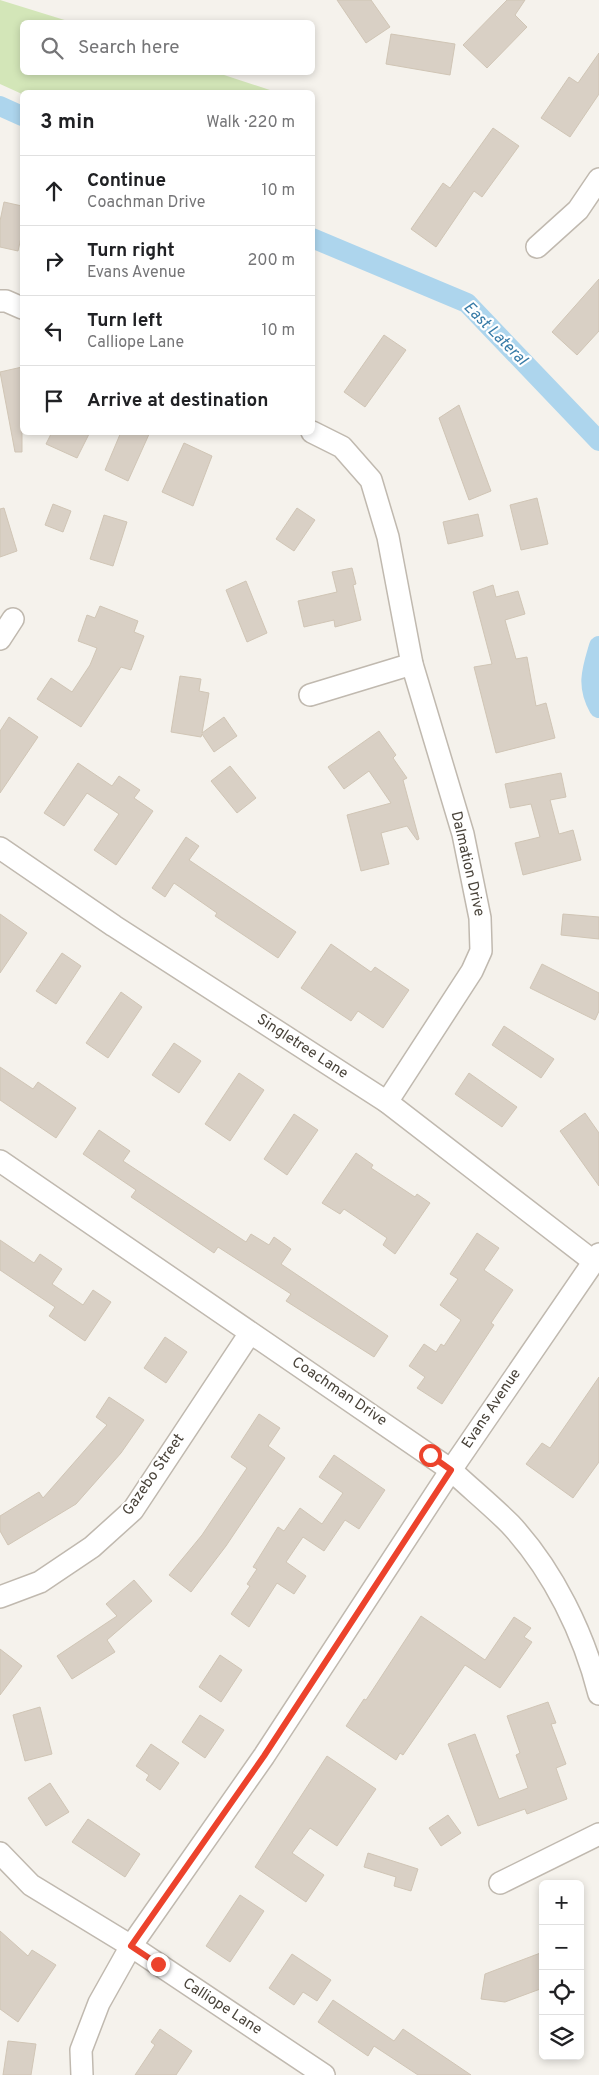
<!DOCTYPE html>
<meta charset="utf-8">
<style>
:root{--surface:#fff;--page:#f2f2f2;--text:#202124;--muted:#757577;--line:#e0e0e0}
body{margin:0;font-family:Overpass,sans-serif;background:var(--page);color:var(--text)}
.controls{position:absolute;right:15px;bottom:15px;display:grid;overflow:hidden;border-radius:8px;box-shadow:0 2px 8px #0003}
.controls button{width:45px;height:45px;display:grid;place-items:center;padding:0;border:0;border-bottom:1px solid var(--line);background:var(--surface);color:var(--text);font:25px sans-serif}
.stop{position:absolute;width:15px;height:15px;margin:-11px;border:4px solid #ec432c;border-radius:50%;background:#fff}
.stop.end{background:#ec432c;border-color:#fff;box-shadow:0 1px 5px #0008}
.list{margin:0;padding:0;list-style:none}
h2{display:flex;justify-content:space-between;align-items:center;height:65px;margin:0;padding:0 20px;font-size:21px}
h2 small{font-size:16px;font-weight:400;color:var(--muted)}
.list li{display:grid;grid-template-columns:32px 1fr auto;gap:15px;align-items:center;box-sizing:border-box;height:70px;padding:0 20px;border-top:1px solid var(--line)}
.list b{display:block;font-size:19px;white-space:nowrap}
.list p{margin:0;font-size:16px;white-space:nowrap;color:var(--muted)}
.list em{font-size:16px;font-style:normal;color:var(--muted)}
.icon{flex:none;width:28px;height:28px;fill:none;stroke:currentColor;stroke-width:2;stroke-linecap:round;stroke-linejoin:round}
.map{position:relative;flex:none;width:599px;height:2075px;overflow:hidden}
.search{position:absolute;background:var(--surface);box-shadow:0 2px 8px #0003;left:20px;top:20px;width:295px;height:55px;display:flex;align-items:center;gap:12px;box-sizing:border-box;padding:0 18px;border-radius:8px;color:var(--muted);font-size:19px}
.panel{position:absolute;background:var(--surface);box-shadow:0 2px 8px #0003;left:20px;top:90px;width:295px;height:345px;border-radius:8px}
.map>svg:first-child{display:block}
.green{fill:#d3e6b8}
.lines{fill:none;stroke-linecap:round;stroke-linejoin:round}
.canal{stroke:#add5ed;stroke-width:20}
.building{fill:#d9d0c5;stroke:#d0c5b5}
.minor-casing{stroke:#c0b9af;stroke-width:24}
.minor{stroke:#fff;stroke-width:21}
.route{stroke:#ec432c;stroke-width:6}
.labels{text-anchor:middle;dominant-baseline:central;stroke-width:4.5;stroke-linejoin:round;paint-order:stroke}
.street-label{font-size:15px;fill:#49433a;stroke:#fff}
.water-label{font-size:16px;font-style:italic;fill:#377ba7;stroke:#fff}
</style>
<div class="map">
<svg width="599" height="2075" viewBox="0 0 599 2075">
<rect width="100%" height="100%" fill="#f5f2ec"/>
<polygon class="green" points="0,0 71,22 22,22 22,72 218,73 276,92 22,94 0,84"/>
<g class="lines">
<g class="canal">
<polyline points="0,106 22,116"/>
<polyline points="312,238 467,303 599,441"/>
<path d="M599,646C592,670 586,685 599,708"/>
</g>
</g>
<g class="building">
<polygon points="337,0 371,0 390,27 366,43"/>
<polygon points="507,0 525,0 515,15 527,27 487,68 463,45"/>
<polygon points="391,34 455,44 450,75 386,64"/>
<polygon points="599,53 599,94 570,137 541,118 569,77 578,83"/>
<polygon points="493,128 519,146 482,197 474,191 436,247 411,229 443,183 450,188"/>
<polygon points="4,202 22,206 22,233 18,251 0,247 0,221"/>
<polygon points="599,279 599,331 577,355 552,332"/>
<polygon points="384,335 406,350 365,407 344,392"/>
<polygon points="22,367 22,452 15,452 0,372"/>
<polygon points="459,405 491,491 469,500 439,418"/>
<polygon points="52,432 90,432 77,458 46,444"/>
<polygon points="121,432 150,432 128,481 105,470"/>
<polygon points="184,443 212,456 193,506 162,492"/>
<polygon points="537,498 548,544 521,550 510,505"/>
<polygon points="53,504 71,511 63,532 45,525"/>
<polygon points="4,508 17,551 0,557 0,509"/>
<polygon points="297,508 315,520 294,551 276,539"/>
<polygon points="478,514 483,536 448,544 443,522"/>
<polygon points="104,515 127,522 113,566 90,559"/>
<polygon points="352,568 356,584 353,585 361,620 335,627 334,620 304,627 298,601 337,592 332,572"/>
<polygon points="246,581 267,633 247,642 226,590"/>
<polygon points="493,585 496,597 518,591 525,614 505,620 516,659 527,657 536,706 546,703 555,738 496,753 474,667 492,664 473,592"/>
<polygon points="100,606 138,621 134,632 144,636 131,670 121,667 81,727 37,699 51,678 72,692 90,665 97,648 78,641 87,615 95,618"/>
<polygon points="180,676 201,679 199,691 209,693 202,733 224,717 237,736 214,752 202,734 201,737 171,732"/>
<polygon points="9,717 38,737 0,793 0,731"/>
<polygon points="379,731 396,755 393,758 407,778 403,780 419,839 417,840 407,826 381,833 389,864 361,871 347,815 391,803 369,771 344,789 328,767"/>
<polygon points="78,763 112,786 119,776 140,790 134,798 153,811 116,865 94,850 119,814 87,793 64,826 44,813"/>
<polygon points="230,766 256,798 237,813 211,781"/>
<polygon points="561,773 566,797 550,800 559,834 573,830 581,860 523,875 515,843 540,837 531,804 510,808 505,784"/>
<polygon points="186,837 199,846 189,860 296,932 278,958 215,916 217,913 174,883 165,897 152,888"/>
<polygon points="0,914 27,933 0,973"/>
<polygon points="563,914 599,917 599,939 561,935"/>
<polygon points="331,944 371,972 375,967 409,990 383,1028 358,1011 351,1021 301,988"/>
<polygon points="62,953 81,966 56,1004 36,991"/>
<polygon points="542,964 599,993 599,1011 595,1020 530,988"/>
<polygon points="121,992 142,1007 108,1058 86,1043"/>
<polygon points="504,1026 554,1059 541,1078 492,1045"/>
<polygon points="174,1043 201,1061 179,1093 152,1075"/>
<polygon points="0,1067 33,1089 38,1082 76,1108 56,1138 0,1100"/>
<polygon points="239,1073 264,1090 230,1141 205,1124"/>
<polygon points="469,1073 517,1107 502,1127 455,1094"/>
<polygon points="585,1113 599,1133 599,1186 560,1131"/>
<polygon points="294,1114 318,1130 287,1175 264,1159"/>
<polygon points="99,1130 130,1151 123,1161 246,1242 251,1234 269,1245 274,1237 291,1249 281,1264 388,1336 374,1357 286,1301 291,1294 218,1247 214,1253 131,1197 136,1190 83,1154"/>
<polygon points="356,1153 373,1165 371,1168 415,1197 417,1194 430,1203 395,1254 383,1245 387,1238 344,1209 340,1214 322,1203"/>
<polygon points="477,1233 499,1248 484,1270 513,1290 491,1323 494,1325 442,1404 417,1388 425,1377 409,1366 424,1344 436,1352 441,1344 444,1346 461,1320 440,1305 458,1279 450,1274"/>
<polygon points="0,1240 34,1263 40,1254 62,1269 52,1284 83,1305 93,1290 111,1302 85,1341 49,1316 55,1307 0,1270"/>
<polygon points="165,1337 187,1352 166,1383 144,1368"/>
<polygon points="599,1377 599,1462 573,1498 526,1464 542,1443 550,1448"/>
<polygon points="109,1397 144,1420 121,1453 76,1504 8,1545 0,1531 0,1516 39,1492 43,1498 107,1425 96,1417"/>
<polygon points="259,1414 280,1428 268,1446 285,1458 226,1546 191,1592 169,1575 202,1535 247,1468 231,1457"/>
<polygon points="334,1455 385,1490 359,1529 345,1520 324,1551 303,1537 286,1562 306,1576 294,1594 277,1583 249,1627 231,1614 250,1586 247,1584 257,1569 253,1567 278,1527 284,1531 300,1508 322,1524 343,1493 319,1477"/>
<polygon points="134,1580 152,1601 107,1640 115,1652 72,1679 57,1656 117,1616 106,1604"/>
<polygon points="421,1616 485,1660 514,1617 531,1628 524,1637 532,1642 500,1688 465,1665 403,1755 400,1753 396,1760 346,1726 364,1699 366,1700"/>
<polygon points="0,1649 22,1666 0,1695"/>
<polygon points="220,1655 242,1670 221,1702 199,1687"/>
<polygon points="548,1702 556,1723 551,1724 566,1764 556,1768 567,1799 527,1814 525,1809 478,1826 448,1744 475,1734 499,1799 528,1788 516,1755 520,1753 507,1716"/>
<polygon points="40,1707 52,1754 25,1761 13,1715"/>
<polygon points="200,1715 224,1730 205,1758 182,1742"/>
<polygon points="151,1744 179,1763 160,1790 146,1780 149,1775 136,1766"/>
<polygon points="327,1756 376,1789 337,1846 310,1828 292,1853 324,1875 306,1902 255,1867"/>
<polygon points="50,1783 69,1812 46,1826 28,1798"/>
<polygon points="448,1815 461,1833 441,1846 429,1828"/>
<polygon points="88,1819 140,1854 125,1877 72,1842"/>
<polygon points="368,1853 418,1869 411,1891 394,1886 396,1877 364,1867"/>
<polygon points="240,1895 264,1911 230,1962 206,1946"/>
<polygon points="0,1931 28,1956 32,1950 56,1965 18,2022 0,2009"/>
<polygon points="543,1952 543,1988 505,2002 481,1999 485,1974"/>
<polygon points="292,1954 331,1980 317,2001 303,1992 294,2005 269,1988"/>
<polygon points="333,2000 394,2041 403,2029 471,2075 418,2075 374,2046 368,2056 318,2022"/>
<polygon points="160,2029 192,2051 176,2075 135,2075 155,2045 151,2042"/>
<polygon points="8,2041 36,2044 31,2075 3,2075"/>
</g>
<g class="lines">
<defs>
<g id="minor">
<polyline points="537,247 578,210 599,179"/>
<polyline points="0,301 6,301 22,308"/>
<polyline points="312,432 342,447 371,480 388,537 412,664 463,834 480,918 481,951 472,971 387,1102"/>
<polyline points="0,639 13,619"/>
<polyline points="310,695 412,664"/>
<polyline points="0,848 114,926 387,1102 593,1261"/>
<path d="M0,1161L451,1470C470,1488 491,1505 510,1524C553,1570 584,1634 599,1694"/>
<polyline points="0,1597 40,1582 92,1547 133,1510 250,1333"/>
<polyline points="0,1853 31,1885 131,1946 324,2075"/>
<polyline points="500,1883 599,1834"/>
<polyline points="82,2075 81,2050 99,2003 131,1946 264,1756 451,1470 599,1254"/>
</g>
</defs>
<use href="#minor" class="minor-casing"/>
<use href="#minor" class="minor"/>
</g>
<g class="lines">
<polyline class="route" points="158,1964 131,1946 264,1756 451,1470 430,1455"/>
</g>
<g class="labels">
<g class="street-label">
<text transform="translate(467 864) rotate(77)">Dalmation Drive</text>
<text transform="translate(302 1047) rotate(33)">Singletree Lane</text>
<text transform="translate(339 1392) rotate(34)">Coachman Drive</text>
<text transform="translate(492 1409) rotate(-56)">Evans Avenue</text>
<text transform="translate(154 1475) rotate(-55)">Gazebo Street</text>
<text transform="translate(222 2007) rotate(33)">Calliope Lane</text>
</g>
<g class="water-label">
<text transform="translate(495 334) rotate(45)">East Lateral</text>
</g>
</g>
</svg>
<div class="controls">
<button>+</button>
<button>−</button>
<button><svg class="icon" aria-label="locate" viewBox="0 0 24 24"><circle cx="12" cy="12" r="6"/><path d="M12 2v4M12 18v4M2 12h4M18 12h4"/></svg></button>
<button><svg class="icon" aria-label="layers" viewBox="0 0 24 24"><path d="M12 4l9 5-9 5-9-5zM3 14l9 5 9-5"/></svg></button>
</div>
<div class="stop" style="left:430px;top:1455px"></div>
<div class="stop end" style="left:158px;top:1964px"></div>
<div class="search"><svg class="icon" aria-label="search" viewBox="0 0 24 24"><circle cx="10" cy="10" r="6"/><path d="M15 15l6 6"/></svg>Search here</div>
<section class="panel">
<h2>3 min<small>Walk · 220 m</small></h2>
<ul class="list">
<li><svg class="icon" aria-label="ahead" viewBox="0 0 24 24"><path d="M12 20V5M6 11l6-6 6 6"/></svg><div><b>Continue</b><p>Coachman Drive</p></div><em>10 m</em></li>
<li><svg class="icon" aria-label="right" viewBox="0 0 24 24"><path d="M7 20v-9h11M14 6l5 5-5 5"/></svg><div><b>Turn right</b><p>Evans Avenue</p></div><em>200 m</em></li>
<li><svg class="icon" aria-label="left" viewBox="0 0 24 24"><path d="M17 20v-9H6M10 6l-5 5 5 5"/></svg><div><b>Turn left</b><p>Calliope Lane</p></div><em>10 m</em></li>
<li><svg class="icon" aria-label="arrive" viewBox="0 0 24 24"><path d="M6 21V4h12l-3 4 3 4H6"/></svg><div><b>Arrive at destination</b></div></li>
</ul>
</section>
</div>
